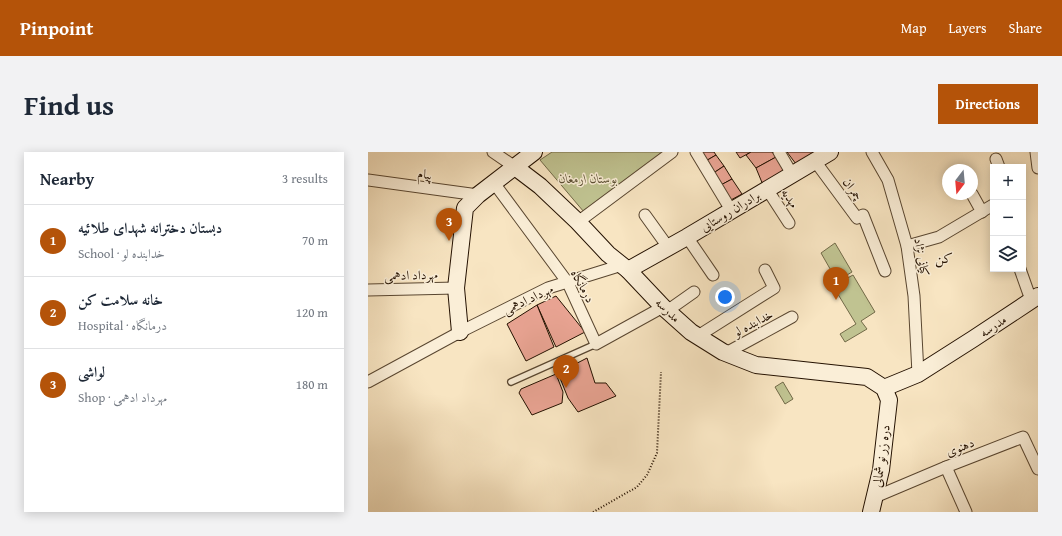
<!DOCTYPE html>
<meta charset="utf-8">
<style>
:root{--surface:#fff;--page:#f2f2f3;--text:#1f2937;--muted:#747a83;--line:#e0e1e3;--accent:#b45309}
body{margin:0;font-family:"Gentium Book Plus",Amiri,serif;background:var(--page);color:var(--text)}
.controls{position:absolute;right:12px;top:12px;display:grid;overflow:hidden;border-radius:0px;box-shadow:0 2px 10px #0003}
.controls button{width:36px;height:36px;display:grid;place-items:center;padding:0;border:0;border-bottom:1px solid var(--line);background:var(--surface);color:var(--text);font:20px sans-serif}
.compass{position:absolute;left:574px;top:12px;width:36px;height:36px;border-radius:50%;background:var(--surface);box-shadow:0 2px 10px #0003;rotate:196deg}
.you{position:absolute;left:357px;top:145px;width:14px;height:14px;margin:-10px;border:3px solid #fff;border-radius:50%;background:#1a73e8;box-shadow:0 0 0 6px #1a73e833}
.badge{display:grid;place-items:center;width:26px;height:26px;border-radius:50%;background:var(--accent);color:#fff;font-size:13px;font-weight:700}
.pin{position:absolute;translate:-50% -33px;filter:drop-shadow(0 1px 2px #0008)}
.pin::after{content:'';position:absolute;top:21px;width:14px;height:12px;background:inherit;clip-path:polygon(0 0,100% 0,50% 100%)}
.list{margin:0;padding:0;list-style:none}
h2{display:flex;justify-content:space-between;align-items:center;height:52px;margin:0;padding:0 16px;font-size:17px}
h2 small{font-size:13px;font-weight:400;color:var(--muted)}
.list li{display:grid;grid-template-columns:26px 1fr auto;gap:12px;align-items:center;box-sizing:border-box;height:72px;padding:0 16px;border-top:1px solid var(--line)}
.list b{display:block;font-size:15px;white-space:nowrap}
.list p{margin:0;font-size:13px;white-space:nowrap;color:var(--muted)}
.list em{font-size:13px;font-style:normal;color:var(--muted)}
.icon{flex:none;width:22px;height:22px;fill:none;stroke:currentColor;stroke-width:2;stroke-linecap:round;stroke-linejoin:round}
.map{position:relative;flex:none;width:670px;height:360px;overflow:hidden;border-radius:0px}
header{display:flex;align-items:center;gap:24px;box-sizing:border-box;height:56px;padding:0 20px;background:var(--accent);color:#fff}
header strong{font-size:19px}
nav{display:flex;gap:22px;margin-inline-start:auto;font-size:14px}
.intro{display:flex;align-items:center;justify-content:space-between;box-sizing:border-box;height:96px;padding:0 24px}
h1{margin:0;font-size:28px}
.button{padding:10px 18px;border-radius:0px;background:var(--accent);color:#fff;font-size:14px;font-weight:700}
main{display:flex;gap:24px;padding:0 24px}
aside{flex:1;background:var(--surface);border-radius:0px;box-shadow:0 2px 10px #0003}
.map>svg:first-child{display:block}
.green{fill:#c0c391;stroke:#726a48}
.building{fill:#e8a392;stroke:#241100}
.lines{fill:none;stroke-linecap:round;stroke-linejoin:round}
.lane-casing{stroke:#594630;stroke-width:8}
.street-casing{stroke:#594630;stroke-width:13}
.secondary-casing{stroke:#241100;stroke-width:18}
.path{stroke:#241100;stroke-width:2;stroke-dasharray:1 2;stroke-linecap:butt}
.lane{stroke:#faeed7;stroke-width:5.5}
.street{stroke:#faeed7;stroke-width:11}
.secondary{stroke:#faeed7;stroke-width:16}
.labels{text-anchor:middle;dominant-baseline:central;stroke-width:3;stroke-linejoin:round;paint-order:stroke}
.street-label{font-size:13px;fill:#241100;stroke:#faeed7}
.park-label{font-size:13px;font-style:italic;fill:#5b4f33;stroke:#faeed7}
.neighbourhood-label{font-size:14px;fill:#241100;stroke:#faeed7}
</style>
<header>
<strong>Pinpoint</strong>
<nav><a>Map</a><a>Layers</a><a>Share</a></nav>
</header>
<div class="intro"><h1>Find us</h1><a class="button">Directions</a></div>
<main>
<aside>
<h2>Nearby<small>3 results</small></h2>
<ul class="list">
<li><span class="badge">1</span><div><b>دبستان دخترانه شهدای طلائیه</b><p>School · خدابنده لو</p></div><em>70 m</em></li>
<li><span class="badge">2</span><div><b>خانه سلامت کن</b><p>Hospital · درمانگاه</p></div><em>120 m</em></li>
<li><span class="badge">3</span><div><b>لواشی</b><p>Shop · مهرداد ادهمی</p></div><em>180 m</em></li>
</ul>
</aside>
<div class="map">
<svg width="670" height="360" viewBox="0 0 670 360">
<rect width="100%" height="100%" fill="#f8e5c2"/>
<filter id="stains"><feTurbulence type="fractalNoise" baseFrequency=".005" numOctaves="4"/><feColorMatrix values="0 0 0 0 .2 0 0 0 0 .09 0 0 0 0 .02 0 0 0 .5 -.17"/></filter>
<radialGradient id="worn" r=".72"><stop offset=".6" stop-color="#630" stop-opacity="0"/><stop offset="1" stop-color="#630" stop-opacity=".3"/></radialGradient>
<g class="green">
<polygon points="184,0 300,0 216,60 172,8"/>
<polygon points="467,91 484,120 469,129 453,101"/>
<polygon points="485,123 507,160 493,169 499,177 477,190 472,182 488,172 465,134"/>
<polygon points="415,230 425,247 417,252 407,235"/>
</g>
<g class="building">
<polygon points="334,0 346,0 348,3 336,10"/>
<polygon points="368,0 383,0 372,6"/>
<polygon points="383,0 404,0 408,5 388,16 378,3"/>
<polygon points="419,0 446,0 428,12"/>
<polygon points="348,3 356,14 344,22 336,10"/>
<polygon points="408,5 417,20 395,33 388,16"/>
<polygon points="356,14 364,27 351,34 344,22"/>
<polygon points="364,27 374,42 361,49 351,34"/>
<polygon points="188,144 217,180 188,195 169,153"/>
<polygon points="169,153 186,195 158,209 139,172"/>
<polygon points="219,206 227,231 238,231 248,244 210,260 200,246 190,221"/>
<polygon points="188,222 195,240 194,251 164,263 151,241 153,237"/>
</g>
<g class="lines">
<defs>
<polyline id="lane" points="143,230 228,192"/>
<g id="street">
<polyline points="125,0 147,15"/>
<polyline points="328,0 363,58"/>
<polyline points="411,0 424,22"/>
<polyline points="504,0 520,28 539,94 546,144 550,222"/>
<polyline points="668,0 670,16"/>
<polyline points="628,7 631,15"/>
<polyline points="447,9 489,66 495,63 517,119"/>
<polyline points="0,28 110,43"/>
<polyline points="126,31 200,131 228,192 295,155"/>
<polyline points="399,37 421,71"/>
<polyline points="604,42 614,60"/>
<polyline points="277,63 300,95"/>
<polyline points="210,70 304,0"/>
<polyline points="319,85 345,123"/>
<polyline points="539,94 571,85 625,53"/>
<polyline points="652,117 663,148"/>
<polyline points="0,138 88,136"/>
<polyline points="299,159 326,140"/>
<polyline points="330,184 406,136 397,118"/>
<polyline points="358,201 424,165"/>
<polyline points="0,230 92,180 180,136 254,113"/>
<polyline points="578,315 598,360"/>
<polyline points="507,345 578,315 655,285 670,317"/>
</g>
<g id="secondary">
<polyline points="147,15 172,34 210,70 240,102 260,118 295,155 323,180 355,200 388,213 499,225 516,236 521,248 513,318 503,360"/>
<polyline points="260,118 319,85 462,0"/>
<polyline points="92,180 88,136 97,56 110,43 166,0"/>
<polyline points="516,236 550,222 605,187 670,144"/>
</g>
</defs>
<use href="#lane" class="lane-casing"/>
<use href="#street" class="street-casing"/>
<use href="#secondary" class="secondary-casing"/>
<polyline class="path" points="225,360 269,335 279,323 289,301 293,220"/>
<use href="#lane" class="lane"/>
<use href="#street" class="street"/>
<use href="#secondary" class="secondary"/>
</g>
<g class="labels">
<g class="street-label">
<text transform="translate(57 22) rotate(7)">پیام</text>
<text transform="translate(485 37) rotate(54)">چمران</text>
<text transform="translate(422 46) rotate(57)">مهدیه</text>
<text transform="translate(362 59) rotate(-31)">برادران روستایی</text>
<text transform="translate(554 105) rotate(80)">کیانی نژاد</text>
<text transform="translate(43 123) rotate(-1)">مهرداد ادهمى</text>
<text transform="translate(215 134) rotate(61)">درمانگاه</text>
<text transform="translate(160 147) rotate(-25)">مهرداد ادهمی</text>
<text transform="translate(300 158) rotate(44)">مدرسه</text>
<text transform="translate(385 171) rotate(-28)">خدابنده لو</text>
<text transform="translate(625 174) rotate(-34)">مدرسه</text>
<text transform="translate(592 295) rotate(-21)">دهنوی</text>
<text transform="translate(513 304) rotate(-82)">دره زر نو شمالی</text>
</g>
<g class="park-label">
<text x="220" y="26">بوستان ارمغان</text>
</g>
<g class="neighbourhood-label">
<text x="576" y="106">کن</text>
</g>
</g>
<rect width="100%" height="100%" filter="url(#stains)"/>
<rect width="100%" height="100%" fill="url(#worn)"/>
</svg>
<div class="controls">
<button>+</button>
<button>−</button>
<button><svg class="icon" aria-label="layers" viewBox="0 0 24 24"><path d="M12 4l9 5-9 5-9-5zM3 14l9 5 9-5"/></svg></button>
</div>
<svg class="compass" viewBox="-18 -18 36 36"><path d="M0-13l5 13h-10z" fill="#e53935"/><path d="M0 13l5-13h-10z" fill="#747a83"/></svg>
<div class="you"></div>
<div class="pin badge" style="left:468px;top:148px">1</div>
<div class="pin badge" style="left:198px;top:236px">2</div>
<div class="pin badge" style="left:81px;top:89px">3</div>
</div>
</main>
